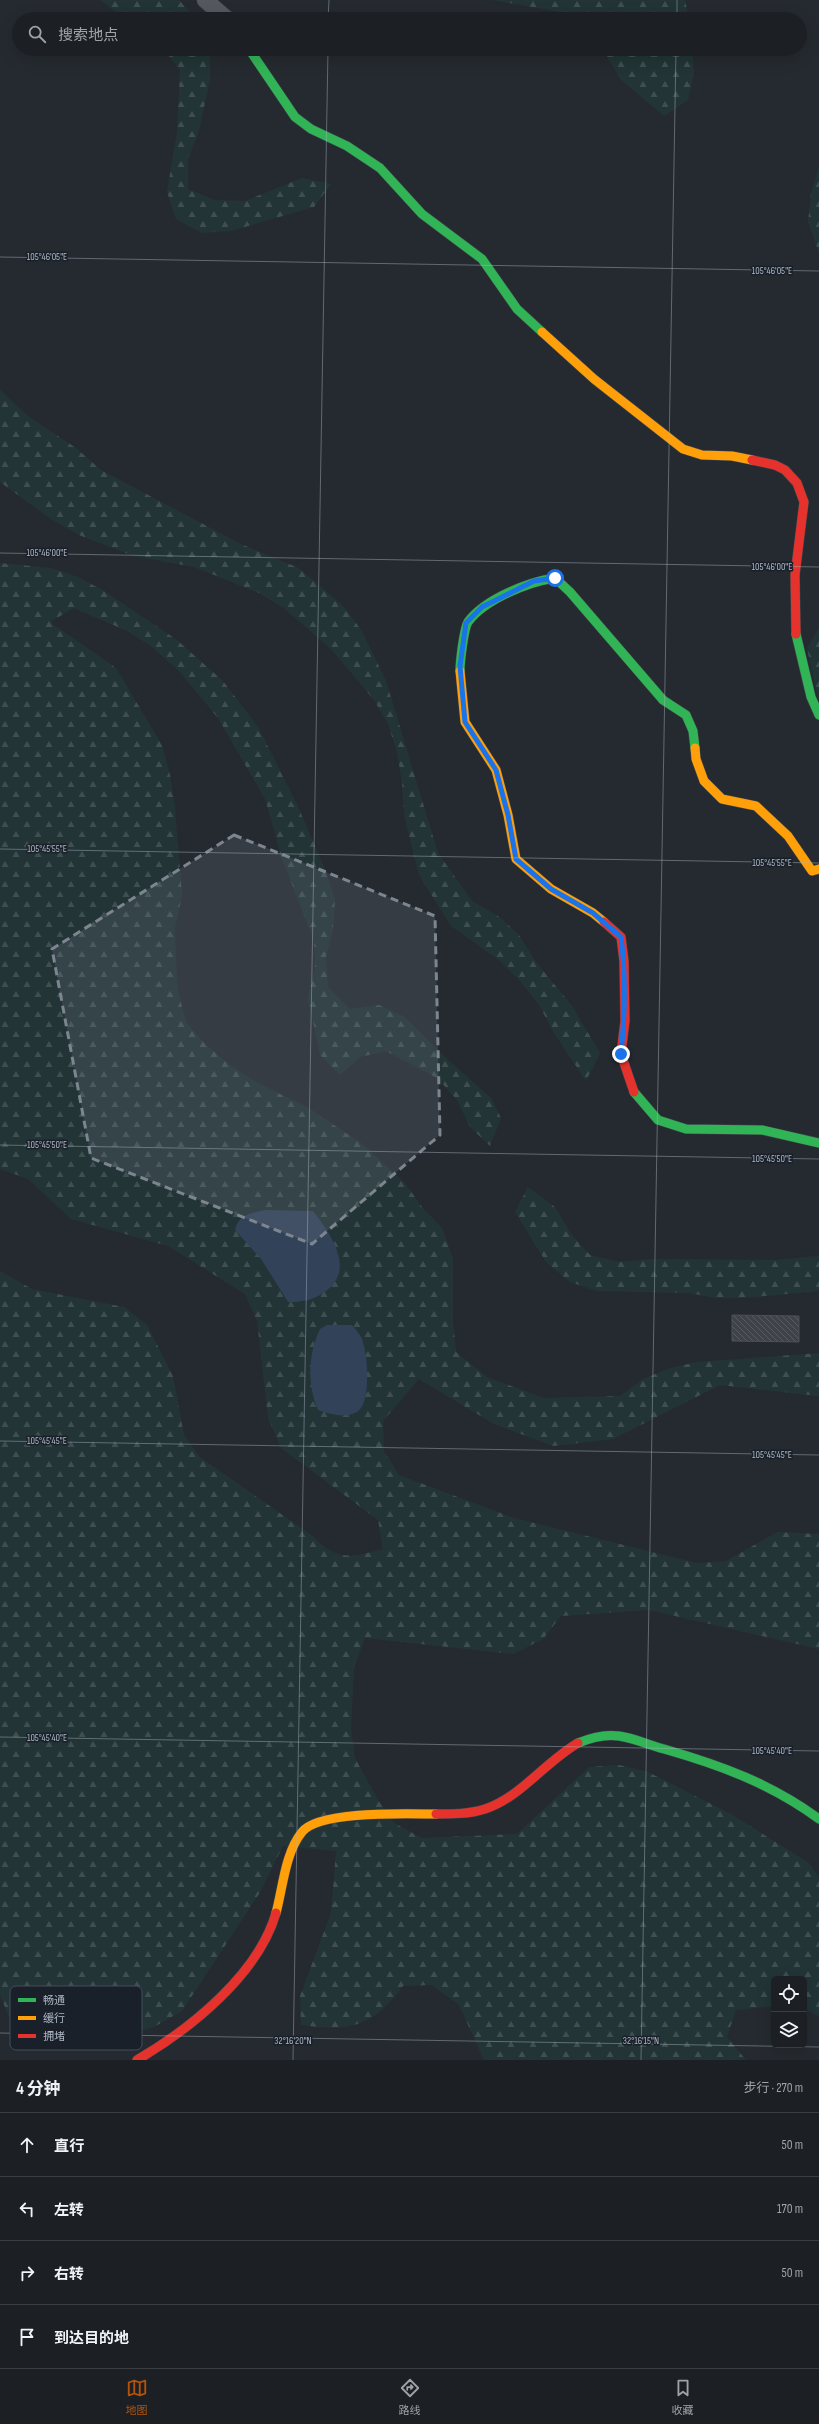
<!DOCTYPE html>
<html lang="zh">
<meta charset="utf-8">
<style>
:root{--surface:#1c2024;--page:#292d31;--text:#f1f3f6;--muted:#a0a3a6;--line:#3a3e41;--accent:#b45309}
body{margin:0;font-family:"Sofia Sans Condensed","Noto Sans SC",sans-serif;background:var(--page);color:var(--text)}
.controls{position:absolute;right:12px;bottom:12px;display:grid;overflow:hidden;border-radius:6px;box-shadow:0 4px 16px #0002}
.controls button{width:36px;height:36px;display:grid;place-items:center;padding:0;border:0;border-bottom:1px solid var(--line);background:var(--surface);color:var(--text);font:20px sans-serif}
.stop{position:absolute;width:12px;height:12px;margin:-9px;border:3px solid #1a73e8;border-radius:50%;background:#fff}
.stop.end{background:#1a73e8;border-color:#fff;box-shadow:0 1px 4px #0008}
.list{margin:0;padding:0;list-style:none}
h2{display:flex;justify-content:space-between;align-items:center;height:52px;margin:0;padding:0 16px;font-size:17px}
h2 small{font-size:13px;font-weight:400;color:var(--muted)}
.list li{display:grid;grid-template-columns:26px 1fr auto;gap:12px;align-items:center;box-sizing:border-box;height:64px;padding:0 16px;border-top:1px solid var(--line)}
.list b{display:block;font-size:15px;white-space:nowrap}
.list em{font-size:13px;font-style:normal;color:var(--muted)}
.icon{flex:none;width:22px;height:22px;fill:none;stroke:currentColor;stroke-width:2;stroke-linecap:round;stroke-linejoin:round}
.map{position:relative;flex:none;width:819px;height:2060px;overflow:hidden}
.search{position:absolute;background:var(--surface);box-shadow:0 4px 16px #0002;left:12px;right:12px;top:12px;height:44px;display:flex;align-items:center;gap:10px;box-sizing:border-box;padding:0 14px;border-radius:22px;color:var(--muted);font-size:15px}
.sheet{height:308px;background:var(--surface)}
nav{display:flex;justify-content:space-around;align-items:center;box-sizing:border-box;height:56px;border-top:1px solid var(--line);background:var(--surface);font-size:11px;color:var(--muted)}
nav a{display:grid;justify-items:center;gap:2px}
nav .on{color:var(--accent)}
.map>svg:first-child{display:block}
.forest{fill:url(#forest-firs);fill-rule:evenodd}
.water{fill:#324359}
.building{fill:url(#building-back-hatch);stroke:#4c5158}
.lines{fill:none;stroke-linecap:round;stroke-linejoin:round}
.street-casing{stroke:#42464b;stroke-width:17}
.fast-casing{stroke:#42464b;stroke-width:10}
.slow-casing{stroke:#42464b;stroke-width:10}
.jam-casing{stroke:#42464b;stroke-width:10}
.street{stroke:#54585f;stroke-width:16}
.fast{stroke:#30b455;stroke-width:9}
.slow{stroke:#ff9f0a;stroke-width:9}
.jam{stroke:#e5322d;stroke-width:9}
.route{stroke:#1a73e8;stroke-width:5}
.marked{fill:#7d8590;fill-opacity:0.2;stroke:#7d8590;stroke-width:3;stroke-dasharray:8 5;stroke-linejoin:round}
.ticks{fill:none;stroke:#adb6c3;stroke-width:1;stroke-opacity:0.45}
.key{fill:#19202a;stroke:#454d58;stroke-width:1}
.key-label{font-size:11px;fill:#adb6c3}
.ticks-label{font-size:10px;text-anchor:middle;fill:#adb6c3;stroke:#19202a;stroke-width:3;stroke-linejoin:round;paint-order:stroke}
</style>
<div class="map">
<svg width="819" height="2060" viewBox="0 0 819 2060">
<defs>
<pattern id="forest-firs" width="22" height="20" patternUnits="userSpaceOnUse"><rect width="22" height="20" fill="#223436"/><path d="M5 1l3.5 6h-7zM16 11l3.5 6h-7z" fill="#3f4f51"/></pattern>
<pattern id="building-back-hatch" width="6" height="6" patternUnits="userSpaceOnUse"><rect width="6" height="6" fill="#3f4349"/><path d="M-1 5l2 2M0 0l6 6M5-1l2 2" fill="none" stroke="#585c62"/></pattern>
</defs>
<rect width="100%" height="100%" fill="#252a30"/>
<g class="forest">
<polygon points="100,0 179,0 196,19 125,19"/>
<polygon points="492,0 685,0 689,19 575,19 566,13"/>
<polygon points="163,49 209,49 210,52 210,80 198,134 188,159 188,189 215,200 245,201 302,178 331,184 314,207 231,231 202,233 176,219 167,192 177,132 180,70"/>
<polygon points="603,49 692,49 694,72 688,100 664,116 620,79"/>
<polygon points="819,167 819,253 808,222 811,193"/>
<polygon points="0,390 28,416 76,448 101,470 241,544 299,568 344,607 362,631 386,681 438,853 472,901 498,916 519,935 536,962 572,1006 600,1053 586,1081 554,1033 539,1005 521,982 500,961 451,926 419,875 404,815 402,782 397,752 388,724 374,700 332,650 285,609 259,593 194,567 134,556 79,535 51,519 0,482"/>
<path d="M0,563L51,568L78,577L104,591L177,640L223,681L258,727L299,809L325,869L335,899L333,929L326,957L328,987L350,1009L379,1005L405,1017L445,1057L491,1098L501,1118L490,1146L470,1127L457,1100L437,1078L386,1051L360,1057L340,1075L320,1055L308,998L315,968L314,940L281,856L265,799L218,718L179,671L151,646L127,631L74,608L50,622L116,668L162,745L170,775L175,807L182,895L175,928L176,960L178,991L186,1022L206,1045L231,1066L256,1082L310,1109L361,1143L405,1183L422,1207L442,1228L453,1259V1321L456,1352L487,1377L544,1398L620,1396L643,1379L670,1368L697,1362L819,1353V1396L720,1385L613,1439L553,1446L494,1424L419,1379L383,1421L384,1451L399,1475L514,1518L697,1563L726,1561L777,1532L819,1534V1649L649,1610L561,1616L543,1639L513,1654L365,1638L354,1667L351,1729L355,1758L378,1800L394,1823L422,1838L517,1834L589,1767L619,1765L648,1772L731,1814L809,1863L819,1877V2016L804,2009V1979H774V2006L736,2010L727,2037L746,2060H484L459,2005L432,1985L403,1986C372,2027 351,2032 301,2025L300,1996L331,1913L336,1851L283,1846L259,1894L182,2011L154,2027L128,2035L65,2048L35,2047L14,2029L0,1995V1271L32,1289L124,1307L147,1325L173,1376L184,1435L200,1457L314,1537C336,1562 354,1557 383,1549L378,1520L281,1448L268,1418L257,1321L245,1294L168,1246L71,1219L28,1179L0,1169ZM261,1259L305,1302H288Z"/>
<polygon points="819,628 819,703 807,648"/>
<polygon points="528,1187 555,1207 571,1234 590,1255 620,1262 651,1259 776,1260 819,1256 819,1291 743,1298 716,1298 689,1293 597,1291 570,1282 546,1262 515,1212"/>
</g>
<g class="water">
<path d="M265,1210L313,1211C332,1235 357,1272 323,1293C311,1301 303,1302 288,1302L261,1259L235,1230C238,1215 251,1213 265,1210Z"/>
<path d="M327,1325H352C355,1329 359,1333 361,1337C368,1351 372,1403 357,1412C344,1419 331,1414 318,1410C307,1384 308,1354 320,1329Z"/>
</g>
<polygon class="building" points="732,1315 799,1316 799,1342 732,1341"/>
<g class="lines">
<defs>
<polyline id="street" points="205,0 227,19"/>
<g id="fast">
<polyline points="249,49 295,117 311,129 347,146 380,168 422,214 482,259 517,309 542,332"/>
<polyline points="796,634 811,697 819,715"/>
<path d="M460,671C460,662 464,628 468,622C485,599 528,582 555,578L570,592L663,700L686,715L693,731L695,748"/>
<polyline points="634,1092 658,1120 686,1129 762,1130 819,1143"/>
<path d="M578,1743C590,1738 606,1734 619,1736C634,1738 649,1745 664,1749C720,1765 772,1784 819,1819"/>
</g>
<g id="slow">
<polyline points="542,332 594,379 683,449 702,455 732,456 752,460"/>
<polyline points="460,671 465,722 496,770 508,815 516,859 551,889 593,913 604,922"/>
<polyline points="695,748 696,759 704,781 722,799 756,806 788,836 812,871 819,869"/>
<path d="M276,1913C283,1887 285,1853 302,1832C319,1810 409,1814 436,1814"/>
</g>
<g id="jam">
<polyline points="752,460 775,465 785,470 797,483 804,502 795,575 796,634"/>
<polyline points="604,922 621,937 624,961 625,1021 621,1054 634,1092"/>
<path d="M436,1814C452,1814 470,1814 485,1809C521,1797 545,1762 578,1743"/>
<path d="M137,2060C190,2029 258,1975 276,1913"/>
</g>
</defs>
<use href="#street" class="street-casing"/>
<use href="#fast" class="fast-casing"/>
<use href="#slow" class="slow-casing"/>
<use href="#jam" class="jam-casing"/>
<use href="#street" class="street"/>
<use href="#fast" class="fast"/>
<use href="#slow" class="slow"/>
<use href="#jam" class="jam"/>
</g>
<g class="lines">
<path class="route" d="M555,578L534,581L482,607L466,623L460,666L465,722L496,770L508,815L516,859L551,889L593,913L621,937C626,975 625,1015 621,1054"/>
</g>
<path class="marked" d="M234,835L435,916L440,1135L312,1244L91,1158L52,949Z"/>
<path class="ticks" d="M328,19L329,0M677,19V0M0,257L819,271M0,553L819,567M0,849L819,863M0,1145L819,1159M0,1441L819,1455M0,1737L819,1751M0,2033L819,2047M293,2060L328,49M641,2060L676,49"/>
<rect x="10" y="1986" width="132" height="64" rx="6" class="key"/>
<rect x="18" y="1998" width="18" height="4" fill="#30b455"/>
<rect x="18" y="2016" width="18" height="4" fill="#ff9f0a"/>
<rect x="18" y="2034" width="18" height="4" fill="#e5322d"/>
<g class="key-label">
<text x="43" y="2004">畅通</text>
<text x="43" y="2022">缓行</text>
<text x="43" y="2040">拥堵</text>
</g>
<g class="ticks-label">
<text x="47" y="260">105°46'05"E</text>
<text x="772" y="274">105°46'05"E</text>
<text x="47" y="556">105°46'00"E</text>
<text x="772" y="570">105°46'00"E</text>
<text x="47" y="852">105°45'55"E</text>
<text x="772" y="866">105°45'55"E</text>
<text x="47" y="1148">105°45'50"E</text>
<text x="772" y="1162">105°45'50"E</text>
<text x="47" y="1444">105°45'45"E</text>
<text x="772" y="1458">105°45'45"E</text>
<text x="47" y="1741">105°45'40"E</text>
<text x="772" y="1754">105°45'40"E</text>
<text x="293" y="2044">32°16'20"N</text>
<text x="641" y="2044">32°16'15"N</text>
</g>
</svg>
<div class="controls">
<button><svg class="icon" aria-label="locate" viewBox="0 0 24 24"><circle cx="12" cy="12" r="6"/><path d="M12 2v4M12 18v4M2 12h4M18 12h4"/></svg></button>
<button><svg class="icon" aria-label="layers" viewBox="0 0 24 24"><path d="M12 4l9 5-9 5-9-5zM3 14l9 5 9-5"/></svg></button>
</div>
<div class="stop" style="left:555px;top:578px"></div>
<div class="stop end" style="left:621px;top:1054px"></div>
<div class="search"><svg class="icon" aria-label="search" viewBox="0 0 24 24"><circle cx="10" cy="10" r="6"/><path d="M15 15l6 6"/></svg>搜索地点</div>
</div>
<section class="sheet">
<h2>4 分钟<small>步行 · 270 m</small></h2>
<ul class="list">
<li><svg class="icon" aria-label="ahead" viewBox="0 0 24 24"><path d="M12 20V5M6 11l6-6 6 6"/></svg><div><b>直行</b></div><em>50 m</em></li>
<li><svg class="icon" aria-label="left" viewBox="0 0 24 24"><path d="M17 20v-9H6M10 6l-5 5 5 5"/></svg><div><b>左转</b></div><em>170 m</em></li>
<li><svg class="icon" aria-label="right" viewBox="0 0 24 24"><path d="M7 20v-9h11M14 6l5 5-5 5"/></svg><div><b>右转</b></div><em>50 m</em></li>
<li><svg class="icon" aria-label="arrive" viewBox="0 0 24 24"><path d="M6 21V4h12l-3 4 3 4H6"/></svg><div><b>到达目的地</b></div></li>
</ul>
</section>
<nav>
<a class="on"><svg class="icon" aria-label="map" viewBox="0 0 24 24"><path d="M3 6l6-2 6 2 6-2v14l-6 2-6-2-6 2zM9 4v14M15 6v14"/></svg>地图</a>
<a><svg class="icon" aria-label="directions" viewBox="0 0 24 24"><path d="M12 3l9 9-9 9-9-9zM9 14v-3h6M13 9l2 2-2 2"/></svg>路线</a>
<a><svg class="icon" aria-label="saved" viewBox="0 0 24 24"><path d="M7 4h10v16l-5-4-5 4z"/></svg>收藏</a>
</nav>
